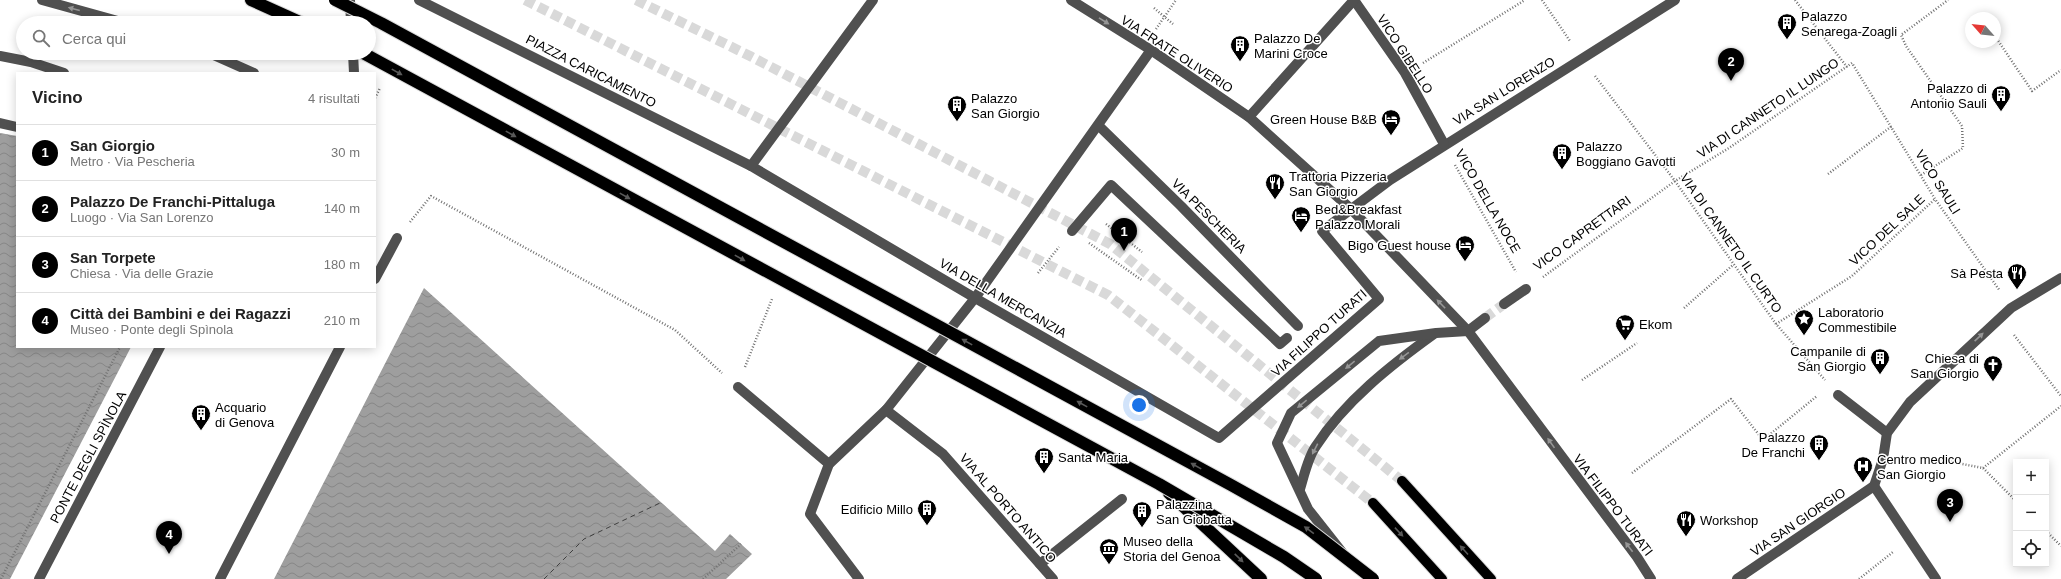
<!DOCTYPE html>
<html lang="it">
<meta charset="utf-8">
<style>
:root{--surface:#fff;--page:#f6f6f6;--text:#222;--muted:#767676;--line:#e0e0e0;--accent:#000}
body{margin:0;font-family:Helvetica,sans-serif;background:var(--page);color:var(--text)}
.controls{position:absolute;right:12px;bottom:12px;display:grid;overflow:hidden;border-radius:0px;box-shadow:0 2px 10px #0003}
.controls button{width:36px;height:36px;display:grid;place-items:center;padding:0;border:0;border-bottom:1px solid var(--line);background:var(--surface);color:var(--text);font:20px sans-serif}
.compass{position:absolute;left:1965px;top:12px;width:36px;height:36px;border-radius:50%;background:var(--surface);box-shadow:0 2px 10px #0003;rotate:297deg}
.you{position:absolute;left:1139px;top:405px;width:14px;height:14px;margin:-10px;border:3px solid #fff;border-radius:50%;background:#1a73e8;box-shadow:0 0 0 6px #1a73e833}
.badge{display:grid;place-items:center;width:26px;height:26px;border-radius:50%;background:var(--accent);color:#fff;font-size:13px;font-weight:700}
.pin{position:absolute;translate:-50% -33px;filter:drop-shadow(0 1px 2px #0008)}
.pin::after{content:'';position:absolute;top:21px;width:14px;height:12px;background:inherit;clip-path:polygon(0 0,100% 0,50% 100%)}
.list{margin:0;padding:0;list-style:none}
h2{display:flex;justify-content:space-between;align-items:center;height:52px;margin:0;padding:0 16px;font-size:17px}
h2 small{font-size:13px;font-weight:400;color:var(--muted)}
.list li{display:grid;grid-template-columns:26px 1fr auto;gap:12px;align-items:center;box-sizing:border-box;height:56px;padding:0 16px;border-top:1px solid var(--line)}
.list b{display:block;font-size:15px;white-space:nowrap}
.list p{margin:0;font-size:13px;white-space:nowrap;color:var(--muted)}
.list em{font-size:13px;font-style:normal;color:var(--muted)}
.icon{flex:none;width:22px;height:22px;fill:none;stroke:currentColor;stroke-width:2;stroke-linecap:round;stroke-linejoin:round}
.map{position:relative;flex:none;width:2061px;height:579px;overflow:hidden}
.search{position:absolute;background:var(--surface);box-shadow:0 2px 10px #0003;left:16px;top:16px;width:360px;height:44px;display:flex;align-items:center;gap:10px;box-sizing:border-box;padding:0 14px;border-radius:22px;color:var(--muted);font-size:15px}
.panel{position:absolute;background:var(--surface);box-shadow:0 2px 10px #0003;left:16px;top:72px;width:360px;height:276px;border-radius:0px}
.map>svg:first-child{display:block}
.water{fill:url(#water-waves)}
.lines{fill:none;stroke-linecap:round;stroke-linejoin:round}
.ferry{stroke:#3f3f3f;stroke-width:1;stroke-dasharray:5 4;stroke-linecap:butt}
.minor-tunnel{stroke:#d9d9d9;stroke-width:10;stroke-dasharray:10 5;stroke-linecap:butt}
.major-tunnel{stroke:#d9d9d9;stroke-width:10;stroke-dasharray:10 5;stroke-linecap:butt}
.major-casing{stroke:#dbdbdb;stroke-width:12}
.highway-casing{stroke:#dbdbdb;stroke-width:14}
.path{stroke:#727272;stroke-width:2.5;stroke-dasharray:1 2;stroke-linecap:butt}
.minor{stroke:#505050;stroke-width:10}
.major{stroke:#000;stroke-width:10}
.highway{stroke:#000;stroke-width:12}
.highway-bridge-casing{stroke:#dbdbdb;stroke-width:14;stroke-linecap:butt}
.highway-bridge{stroke:#000;stroke-width:12}
.oneway{fill:#969696}
.oneway2{fill:#595959}
.labels{text-anchor:middle;dominant-baseline:central;stroke-width:3;stroke-linejoin:round;paint-order:stroke}
.poi-label{font-size:13px;fill:#000;stroke:#fff;text-anchor:start}
.street-label{font-size:13px;fill:#000;stroke:#fff}
</style>
<div class="map">
<svg width="2061" height="579" viewBox="0 0 2061 579">
<defs>
<pattern id="water-waves" width="16" height="10" patternUnits="userSpaceOnUse"><rect width="16" height="10" fill="#9e9e9e"/><path d="M0 5q4-4 8 0t8 0" fill="none" stroke="#868686"/></pattern>
</defs>
<rect width="100%" height="100%" fill="#fff"/>
<g class="water">
<polygon points="0,133 17,136 17,347 131,347 10,579 0,579"/>
<polygon points="424,288 715,551 730,534 752,554 726,579 274,579"/>
</g>
<g class="lines">
<polyline class="ferry" points="544,579 584,539 660,503"/>
<polyline class="minor-tunnel" points="1485,318 1504,304"/>
<g class="major-tunnel">
<polyline points="525,0 1108,295 1373,503"/>
<polyline points="636,0 750,56 1110,244 1402,481"/>
</g>
<defs>
<g id="major">
<polyline points="1402,481 1491,579"/>
<polyline points="1373,503 1442,579"/>
</g>
<g id="highway">
<polyline points="251,0 302,23"/>
<polyline points="1169,493 1261,579"/>
</g>
</defs>
<use href="#major" class="major-casing"/>
<use href="#highway" class="highway-casing"/>
<g class="path">
<polyline points="1542,0 1570,41"/>
<polyline points="1795,0 1847,67"/>
<polyline points="1154,8 1173,24"/>
<polyline points="1156,29 1176,0"/>
<polyline points="1995,36 2032,91 2061,70"/>
<polyline points="1423,63 1525,0"/>
<polyline points="1595,76 1675,181 1776,324 1825,380"/>
<polyline points="375,98 380,88"/>
<polyline points="1455,165 1516,272"/>
<polyline points="1828,174 1892,126"/>
<polyline points="1921,175 1963,148 1962,126 1906,46 1901,35 1948,0"/>
<polyline points="410,222 431,196 675,330 722,373"/>
<polyline points="1106,224 1142,252"/>
<polyline points="1089,243 1143,281"/>
<polyline points="1038,273 1059,247"/>
<polyline points="1543,277 1675,181 1729,148 1852,63 1935,199 2000,291"/>
<polyline points="1684,308 1733,265"/>
<polyline points="1776,324 1852,276 1935,199"/>
<polyline points="2014,335 2061,396"/>
<polyline points="745,367 772,299"/>
<polyline points="1582,380 1637,343"/>
<polyline points="1936,459 1983,468 2016,501"/>
<polyline points="1983,468 2061,406"/>
<polyline points="1632,473 1731,399 1763,440 1817,396"/>
<polyline points="2046,531 2061,546"/>
<polyline points="1,579 120,347"/>
<polyline points="703,579 741,544"/>
<polyline points="1859,579 1893,552"/>
</g>
<g class="minor">
<polyline points="42,0 125,23"/>
<polyline points="350,0 351,23"/>
<polyline points="419,0 751,166 975,298 1219,438 1379,299 1322,231 1390,180 1675,0"/>
<polyline points="1071,0 1151,50 1249,117 1351,209 1468,331 1637,557 1651,579"/>
<polyline points="1354,0 1405,73 1444,144"/>
<polyline points="209,53 254,73"/>
<polyline points="353,53 354,73"/>
<polyline points="0,56 31,62 64,73"/>
<polyline points="1249,117 1354,0"/>
<polyline points="0,123 17,127"/>
<polyline points="1099,126 1181,206 1298,326"/>
<polyline points="751,166 873,0"/>
<polyline points="1072,231 1111,185 1280,344 1287,338"/>
<polyline points="375,279 397,238"/>
<polyline points="1504,304 1526,289"/>
<polyline points="1468,331 1485,318"/>
<polyline points="738,387 829,464"/>
<polyline points="1838,395 1887,433"/>
<polyline points="886,410 943,454 1053,579"/>
<polyline points="1874,486 1883,459 1887,433 1910,402 2011,308 2061,278"/>
<polyline points="1874,486 1936,579"/>
<path d="M1300,489C1304,476 1308,457 1316,446C1345,401 1391,365 1434,334"/>
<polyline points="1342,552 1308,509 1277,443 1291,413 1379,341 1436,333 1468,331"/>
<polyline points="1040,564 1122,499"/>
<polyline points="39,579 160,347"/>
<polyline points="220,579 340,347"/>
<polyline points="859,579 810,514 829,464 886,410 975,298 1151,50"/>
<polyline points="1737,579 1874,486"/>
</g>
<use href="#major" class="major"/>
<use href="#highway" class="highway"/>
<defs>
<g id="highway-bridge">
<polyline points="335,0 381,23 1231,485 1306,527 1373,579"/>
<polyline points="363,53 1159,484 1284,557 1316,579"/>
</g>
</defs>
<use href="#highway-bridge" class="highway-bridge-casing"/>
<use href="#highway-bridge" class="highway-bridge"/>
</g>
<defs><path id="oneway-solid" d="M-6-.8H1V-3.2L6.5 0L1 3.2V.8H-6Z"/></defs>
<g class="oneway">
<use href="#oneway-solid" transform="translate(74 9) rotate(-165)"/>
<use href="#oneway-solid" transform="translate(1104 21) rotate(32)"/>
<use href="#oneway-solid" transform="translate(1441 304) rotate(-134)"/>
<use href="#oneway-solid" transform="translate(1979 337) rotate(-43)"/>
<use href="#oneway-solid" transform="translate(1404 356) rotate(144)"/>
<use href="#oneway-solid" transform="translate(1350 365) rotate(141)"/>
<use href="#oneway-solid" transform="translate(1302 404) rotate(141)"/>
<use href="#oneway-solid" transform="translate(1551 443) rotate(-125)"/>
<use href="#oneway-solid" transform="translate(1315 449) rotate(117)"/>
<use href="#oneway-solid" transform="translate(1629 547) rotate(-127)"/>
</g>
<g class="oneway2">
<use href="#oneway-solid" transform="translate(397 72) rotate(29)"/>
<use href="#oneway-solid" transform="translate(511 134) rotate(29)"/>
<use href="#oneway-solid" transform="translate(625 196) rotate(29)"/>
<use href="#oneway-solid" transform="translate(740 258) rotate(29)"/>
<use href="#oneway-solid" transform="translate(967 342) rotate(-151)"/>
<use href="#oneway-solid" transform="translate(1082 404) rotate(-151)"/>
<use href="#oneway-solid" transform="translate(1196 466) rotate(-151)"/>
<use href="#oneway-solid" transform="translate(1309 530) rotate(-144)"/>
<use href="#oneway-solid" transform="translate(1399 532) rotate(47)"/>
<use href="#oneway-solid" transform="translate(1464 550) rotate(-132)"/>
<use href="#oneway-solid" transform="translate(1239 558) rotate(44)"/>
</g>
<defs>
<symbol id="building-pin" viewBox="-11 -11 22 30"><path d="M0 17L-7.5 6A9.5 9.5 0 1 1 7.5 6Z" fill="#000" stroke="#fff"/><path d="M-4-6H4V6H1V3H-1V6H-4ZM-2.5-4.3h1.7v1.8h-1.7ZM.8-4.3h1.7v1.8H.8ZM-2.5-1h1.7V.8h-1.7ZM.8-1h1.7V.8H.8Z" fill="#fff"/></symbol>
<symbol id="hotel-pin" viewBox="-11 -11 22 30"><path d="M0 17L-7.5 6A9.5 9.5 0 1 1 7.5 6Z" fill="#000" stroke="#fff"/><path d="M-6-4.5h1.5V1H6V5H4.5V3h-9V5H-6ZM-4 0a1.8 1.8 0 1 1 3.6 0ZM.5 0V-2.5h3Q6-2.5 6 0Z" fill="#fff"/></symbol>
<symbol id="restaurant-pin" viewBox="-11 -11 22 30"><path d="M0 17L-7.5 6A9.5 9.5 0 1 1 7.5 6Z" fill="#000" stroke="#fff"/><path d="M-5-6h1v4h1v-4h1v4h1v-4h1v5L-1.5 .5V6h-2V.5L-5-1ZM5-6V6H3V1.5H1.5Q1.5-4 5-6Z" fill="#fff"/></symbol>
<symbol id="sight-pin" viewBox="-11 -11 22 30"><path d="M0 17L-7.5 6A9.5 9.5 0 1 1 7.5 6Z" fill="#000" stroke="#fff"/><path d="M0-6L1.8-2.2L6-1.7L2.9 1.2L3.7 5.4L0 3.3L-3.7 5.4L-2.9 1.2L-6-1.7L-1.8-2.2Z" fill="#fff"/></symbol>
<symbol id="supermarket-pin" viewBox="-11 -11 22 30"><path d="M0 17L-7.5 6A9.5 9.5 0 1 1 7.5 6Z" fill="#000" stroke="#fff"/><path d="M-6-5.5h2.5l.6 2H6L4.5 2H-2.5L-4.4-4H-6ZM-1.5 3.2a1.3 1.3 0 1 0 .1 0ZM3 3.2a1.3 1.3 0 1 0 .1 0Z" fill="#fff"/></symbol>
<symbol id="church-pin" viewBox="-11 -11 22 30"><path d="M0 17L-7.5 6A9.5 9.5 0 1 1 7.5 6Z" fill="#000" stroke="#fff"/><path d="M-1.2-6h2.4v3.5h3.3v2.4h-3.3V6h-2.4V-.1h-3.3v-2.4h3.3Z" fill="#fff"/></symbol>
<symbol id="hospital-pin" viewBox="-11 -11 22 30"><path d="M0 17L-7.5 6A9.5 9.5 0 1 1 7.5 6Z" fill="#000" stroke="#fff"/><path d="M-5-5h3v3.5h4V-5h3V5h-3V1.5h-4V5h-3Z" fill="#fff"/></symbol>
<symbol id="museum-pin" viewBox="-11 -11 22 30"><path d="M0 17L-7.5 6A9.5 9.5 0 1 1 7.5 6Z" fill="#000" stroke="#fff"/><path d="M0-6L6-3V-2H-6V-3ZM-5-1h2V3h-2ZM-1-1h2V3h-2ZM3-1h2V3H3ZM-6 4H6V6H-6Z" fill="#fff"/></symbol>
</defs>
<g fill-rule="evenodd">
<use href="#building-pin" x="1776" y="12" width="22" height="30"/>
<use href="#building-pin" x="1229" y="34" width="22" height="30"/>
<use href="#building-pin" x="1990" y="84" width="22" height="30"/>
<use href="#building-pin" x="946" y="94" width="22" height="30"/>
<use href="#hotel-pin" x="1380" y="108" width="22" height="30"/>
<use href="#building-pin" x="1551" y="142" width="22" height="30"/>
<use href="#restaurant-pin" x="1264" y="172" width="22" height="30"/>
<use href="#hotel-pin" x="1290" y="205" width="22" height="30"/>
<use href="#hotel-pin" x="1454" y="234" width="22" height="30"/>
<use href="#restaurant-pin" x="2006" y="262" width="22" height="30"/>
<use href="#sight-pin" x="1793" y="308" width="22" height="30"/>
<use href="#supermarket-pin" x="1614" y="313" width="22" height="30"/>
<use href="#building-pin" x="1869" y="347" width="22" height="30"/>
<use href="#church-pin" x="1982" y="354" width="22" height="30"/>
<use href="#building-pin" x="190" y="403" width="22" height="30"/>
<use href="#building-pin" x="1808" y="433" width="22" height="30"/>
<use href="#building-pin" x="1033" y="446" width="22" height="30"/>
<use href="#hospital-pin" x="1852" y="455" width="22" height="30"/>
<use href="#building-pin" x="916" y="498" width="22" height="30"/>
<use href="#building-pin" x="1131" y="500" width="22" height="30"/>
<use href="#restaurant-pin" x="1675" y="509" width="22" height="30"/>
<use href="#museum-pin" x="1098" y="537" width="22" height="30"/>
</g>
<g class="labels">
<g class="poi-label">
<text x="1801" y="16">Palazzo<tspan x="1801" dy="15">Senarega-Zoagli</tspan></text>
<text x="1254" y="38">Palazzo De<tspan x="1254" dy="15">Marini Croce</tspan></text>
<text x="1987" y="88" text-anchor="end">Palazzo di<tspan x="1987" dy="15">Antonio Sauli</tspan></text>
<text x="971" y="98">Palazzo<tspan x="971" dy="15">San Giorgio</tspan></text>
<text x="1377" y="119" text-anchor="end">Green House B&amp;B</text>
<text x="1576" y="146">Palazzo<tspan x="1576" dy="15">Boggiano Gavotti</tspan></text>
<text x="1289" y="176">Trattoria Pizzeria<tspan x="1289" dy="15">San Giorgio</tspan></text>
<text x="1315" y="209">Bed&amp;Breakfast<tspan x="1315" dy="15">Palazzo Morali</tspan></text>
<text x="1451" y="245" text-anchor="end">Bigo Guest house</text>
<text x="2003" y="273" text-anchor="end">Sà Pesta</text>
<text x="1818" y="312">Laboratorio<tspan x="1818" dy="15">Commestibile</tspan></text>
<text x="1639" y="324">Ekom</text>
<text x="1866" y="351" text-anchor="end">Campanile di<tspan x="1866" dy="15">San Giorgio</tspan></text>
<text x="1979" y="358" text-anchor="end">Chiesa di<tspan x="1979" dy="15">San Giorgio</tspan></text>
<text x="215" y="407">Acquario<tspan x="215" dy="15">di Genova</tspan></text>
<text x="1805" y="437" text-anchor="end">Palazzo<tspan x="1805" dy="15">De Franchi</tspan></text>
<text x="1058" y="457">Santa Maria</text>
<text x="1877" y="459">Centro medico<tspan x="1877" dy="15">San Giorgio</tspan></text>
<text x="1156" y="504">Palazzina<tspan x="1156" dy="15">San Giobatta</tspan></text>
<text x="913" y="509" text-anchor="end">Edificio Millo</text>
<text x="1700" y="520">Workshop</text>
<text x="1123" y="541">Museo della<tspan x="1123" dy="15">Storia del Genoa</tspan></text>
</g>
<g class="street-label">
<text transform="translate(1177 54) rotate(33)">VIA FRATE OLIVERIO</text>
<text transform="translate(1405 54) rotate(57)">VICO GIBELLO</text>
<text transform="translate(591 71) rotate(27)">PIAZZA CARICAMENTO</text>
<text transform="translate(1504 91) rotate(-32)">VIA SAN LORENZO</text>
<text transform="translate(1768 108) rotate(-34)">VIA DI CANNETO IL LUNGO</text>
<text transform="translate(1938 182) rotate(58)">VICO SAULI</text>
<text transform="translate(1488 201) rotate(60)">VICO DELLA NOCE</text>
<text transform="translate(1209 216) rotate(45)">VIA PESCHERIA</text>
<text transform="translate(1887 230) rotate(-43)">VICO DEL SALE</text>
<text transform="translate(1582 233) rotate(-36)">VICO CAPRETTARI</text>
<text transform="translate(1731 243) rotate(55)">VIA DI CANNETO IL CURTO</text>
<text transform="translate(1003 298) rotate(30)">VIA DELLA MERCANZIA</text>
<text transform="translate(1319 333) rotate(-42)">VIA FILIPPO TURATI</text>
<text transform="translate(88 457) rotate(-62)">PONTE DEGLI SPÌNOLA</text>
<text transform="translate(1613 505) rotate(53)">VIA FILIPPO TURATI</text>
<text transform="translate(1008 508) rotate(49)">VIA AL PORTO ANTICO</text>
<text transform="translate(1798 522) rotate(-34)">VIA SAN GIORGIO</text>
</g>
</g>
</svg>
<div class="controls">
<button>+</button>
<button>−</button>
<button><svg class="icon" aria-label="locate" viewBox="0 0 24 24"><circle cx="12" cy="12" r="6"/><path d="M12 2v4M12 18v4M2 12h4M18 12h4"/></svg></button>
</div>
<svg class="compass" viewBox="-18 -18 36 36"><path d="M0-13l5 13h-10z" fill="#e53935"/><path d="M0 13l5-13h-10z" fill="#767676"/></svg>
<div class="you"></div>
<div class="pin badge" style="left:1124px;top:251px">1</div>
<div class="pin badge" style="left:1731px;top:81px">2</div>
<div class="pin badge" style="left:1950px;top:522px">3</div>
<div class="pin badge" style="left:169px;top:554px">4</div>
<div class="search"><svg class="icon" aria-label="search" viewBox="0 0 24 24"><circle cx="10" cy="10" r="6"/><path d="M15 15l6 6"/></svg>Cerca qui</div>
<section class="panel">
<h2>Vicino<small>4 risultati</small></h2>
<ul class="list">
<li><span class="badge">1</span><div><b>San Giorgio</b><p>Metro · Via Pescheria</p></div><em>30 m</em></li>
<li><span class="badge">2</span><div><b>Palazzo De Franchi-Pittaluga</b><p>Luogo · Via San Lorenzo</p></div><em>140 m</em></li>
<li><span class="badge">3</span><div><b>San Torpete</b><p>Chiesa · Via delle Grazie</p></div><em>180 m</em></li>
<li><span class="badge">4</span><div><b>Città dei Bambini e dei Ragazzi</b><p>Museo · Ponte degli Spìnola</p></div><em>210 m</em></li>
</ul>
</section>
</div>
